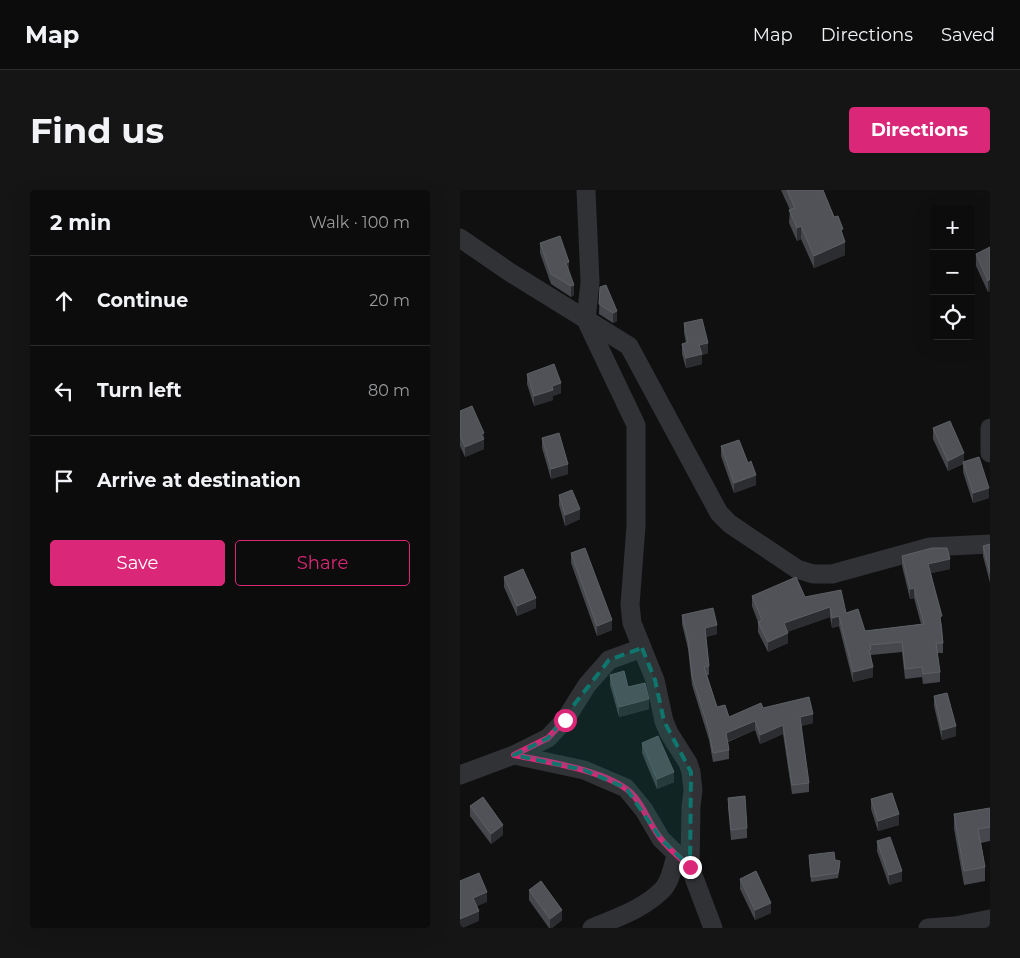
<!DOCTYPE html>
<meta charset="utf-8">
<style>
:root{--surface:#0c0c0d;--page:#151516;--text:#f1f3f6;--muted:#9a9b9d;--line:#2c2c2e;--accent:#db2777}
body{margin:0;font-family:Montserrat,sans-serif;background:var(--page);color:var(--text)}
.controls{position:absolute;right:15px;top:15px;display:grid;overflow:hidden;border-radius:5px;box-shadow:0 5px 20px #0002}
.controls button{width:45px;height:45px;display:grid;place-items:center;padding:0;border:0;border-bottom:1px solid var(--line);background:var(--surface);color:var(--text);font:25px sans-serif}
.stop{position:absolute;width:15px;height:15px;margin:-11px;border:4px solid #db2777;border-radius:50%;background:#fff}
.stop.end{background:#db2777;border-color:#fff;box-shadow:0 1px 5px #0008}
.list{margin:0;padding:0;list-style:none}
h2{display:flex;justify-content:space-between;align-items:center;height:65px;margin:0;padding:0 20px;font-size:21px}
h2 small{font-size:16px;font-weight:400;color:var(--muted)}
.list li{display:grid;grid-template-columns:32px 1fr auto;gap:15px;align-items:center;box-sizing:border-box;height:90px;padding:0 20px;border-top:1px solid var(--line)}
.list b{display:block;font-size:19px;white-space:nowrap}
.list em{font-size:16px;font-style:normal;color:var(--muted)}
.actions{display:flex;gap:10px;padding:15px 20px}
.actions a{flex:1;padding:11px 0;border:1px solid var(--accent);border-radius:5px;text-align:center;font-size:18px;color:var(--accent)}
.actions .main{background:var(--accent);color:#fff}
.icon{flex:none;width:28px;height:28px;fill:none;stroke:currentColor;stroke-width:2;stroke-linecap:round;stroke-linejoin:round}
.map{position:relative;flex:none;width:530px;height:738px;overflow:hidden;border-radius:5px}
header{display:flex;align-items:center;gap:30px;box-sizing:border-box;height:70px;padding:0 25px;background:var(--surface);border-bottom:1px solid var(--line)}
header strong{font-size:24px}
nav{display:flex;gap:28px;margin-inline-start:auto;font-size:18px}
.intro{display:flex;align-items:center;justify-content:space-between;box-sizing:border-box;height:120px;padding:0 30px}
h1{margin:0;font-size:35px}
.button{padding:12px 22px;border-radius:5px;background:var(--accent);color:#fff;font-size:18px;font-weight:700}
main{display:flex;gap:30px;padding:0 30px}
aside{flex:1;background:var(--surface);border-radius:5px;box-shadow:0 5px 20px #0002}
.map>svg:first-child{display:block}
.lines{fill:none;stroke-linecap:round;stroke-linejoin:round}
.street{stroke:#313236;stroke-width:19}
.wall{fill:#46474c}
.shaded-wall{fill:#2c2d30}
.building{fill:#505257;stroke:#5c6065}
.route{stroke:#db2777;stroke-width:6}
.marked{fill:#0f766e;fill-opacity:0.2;stroke:#0f766e;stroke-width:4;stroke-dasharray:10 6;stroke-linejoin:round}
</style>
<header>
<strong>Map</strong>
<nav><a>Map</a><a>Directions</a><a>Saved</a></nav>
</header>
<div class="intro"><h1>Find us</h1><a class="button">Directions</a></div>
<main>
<aside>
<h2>2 min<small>Walk · 100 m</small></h2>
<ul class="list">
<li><svg class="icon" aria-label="ahead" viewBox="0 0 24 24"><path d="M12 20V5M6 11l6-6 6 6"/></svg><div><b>Continue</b></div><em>20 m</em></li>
<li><svg class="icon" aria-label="left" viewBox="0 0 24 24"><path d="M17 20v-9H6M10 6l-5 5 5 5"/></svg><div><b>Turn left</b></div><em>80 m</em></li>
<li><svg class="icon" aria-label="arrive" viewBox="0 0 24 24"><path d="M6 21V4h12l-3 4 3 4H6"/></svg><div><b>Arrive at destination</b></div></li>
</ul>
<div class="actions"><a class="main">Save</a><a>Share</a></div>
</aside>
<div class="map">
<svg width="530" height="738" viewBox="0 0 530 738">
<rect width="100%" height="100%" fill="#101011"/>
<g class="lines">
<g class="street">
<polyline points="126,0 130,92 126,130 176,235 176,336 170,415 172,433 195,490 204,531 209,543 228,573 231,582 233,600 231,617 230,677 253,738"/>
<polyline points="0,48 48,81 169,156 259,323 270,334 337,379 353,384 372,384 470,357 530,354"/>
<polyline points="530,238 530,263"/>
<polyline points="54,565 124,580 166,598 184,620 201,649 230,677"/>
<polyline points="0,585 54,565 88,548 105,530 127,495 149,470 182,458"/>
<path d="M132,738C156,728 186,718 204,698C211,689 213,676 216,665"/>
<polyline points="468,738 495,736 530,729"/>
</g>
</g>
<g class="wall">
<polygon points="321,0 363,0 383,47 385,65 354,78 341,49 337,51 329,33 330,20"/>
<polygon points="80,53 109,82 114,105 111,107 91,94 80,63"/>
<polygon points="530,57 530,101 528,102 516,76 516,64"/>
<polygon points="140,97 157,131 153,133 139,124"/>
<polygon points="224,133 248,163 242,165 242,174 226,178 222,164 222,154 226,153 224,143"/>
<polygon points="67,184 101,203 93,206 93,210 74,216 67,194"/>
<polygon points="0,221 24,243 24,259 5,267 0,256"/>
<polygon points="473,238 504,272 529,308 513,313 503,282 503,274 488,281 473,249"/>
<polygon points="82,248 108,284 91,289 82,258"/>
<polygon points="261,256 296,295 274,303 261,266"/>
<polygon points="99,305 120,329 105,336 99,315"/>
<polygon points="530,354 530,393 523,366 523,356"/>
<polygon points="111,363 152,440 137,446 111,373"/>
<polygon points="442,366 490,379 471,383 482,436 483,453 483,463 477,463 480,482 480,492 463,494 462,487 445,489 442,462 411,465 413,487 393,492 379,436 372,438 370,427 327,442 328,453 308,462 298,442 298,432 292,416 292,406 345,407 386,423 405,441 461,434 454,408 450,409 442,376"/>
<polygon points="44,387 76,418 57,426 44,397"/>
<polygon points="222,425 257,444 246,447 249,476 249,485 247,485 257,517 269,527 303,518 353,533 341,536 349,593 349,602 332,604 323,544 300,554 295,540 268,552 269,560 269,569 253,572 249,550 232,495 228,459 222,434"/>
<polygon points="150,485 168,497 189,519 159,527 150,495"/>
<polygon points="474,506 496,546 482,550 474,516"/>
<polygon points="182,553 214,592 197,599 182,563"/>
<polygon points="268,608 287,638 287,648 271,650 268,618"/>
<polygon points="411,609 439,635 418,641 411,619"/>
<polygon points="10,616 43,645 31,654 10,626"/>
<polygon points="530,618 530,651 521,653 525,677 525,691 504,695 494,639 494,624"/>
<polygon points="417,651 442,691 429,695 417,661"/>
<polygon points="349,665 375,670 380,676 378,688 351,692"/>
<polygon points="280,689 311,723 295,730 280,699"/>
<polygon points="69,700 102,730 92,738 89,738 69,710"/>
</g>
<g class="shaded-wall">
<polygon points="341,36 341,49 337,51 337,38"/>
<polygon points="385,52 385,65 354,78 354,66"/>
<polygon points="109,72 109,82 106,73"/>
<polygon points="530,89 530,101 528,102 528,91"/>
<polygon points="114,95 114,105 111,107 111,96"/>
<polygon points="157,121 157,131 153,133 153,123"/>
<polygon points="248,153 248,163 242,165 242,174 226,178 226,168 239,155"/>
<polygon points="101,193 101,203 93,206 93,210 74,216 74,206 92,196"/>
<polygon points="24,243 24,259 5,267 5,257"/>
<polygon points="504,263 504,273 488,281 488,271"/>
<polygon points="108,274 108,284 91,289 91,279"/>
<polygon points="296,285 296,295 274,303 274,293"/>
<polygon points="529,298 529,308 513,313 513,303"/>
<polygon points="120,319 120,329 105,336 105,325"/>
<polygon points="490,369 490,379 468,384 468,374"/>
<polygon points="454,398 454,408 450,409 450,399"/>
<polygon points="76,408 76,418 57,426 57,416"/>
<polygon points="370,417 370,427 324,443 324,433"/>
<polygon points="379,426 379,436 372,438 372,428"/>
<polygon points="152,430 152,440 137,446 137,436"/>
<polygon points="257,435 257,444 245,447 245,438"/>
<polygon points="328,443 328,453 308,462 308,452"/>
<polygon points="413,477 413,487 393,492 393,482"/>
<polygon points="189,509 189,519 159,527 159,517"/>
<polygon points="353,524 353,533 340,536 340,527"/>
<polygon points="295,531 295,540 266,552 266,543"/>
<polygon points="323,535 323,544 300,554 300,545"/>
<polygon points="496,536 496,546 482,550 482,540"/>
<polygon points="214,582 214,592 197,599 197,589"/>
<polygon points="439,624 439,635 418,641 418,631"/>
<polygon points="43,635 43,645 31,654 31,644"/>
<polygon points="442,681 442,691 429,695 429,685"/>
<polygon points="27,702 27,712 13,718 13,708"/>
<polygon points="311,713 311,723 295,730 295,720"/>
<polygon points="102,720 102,730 92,738 90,738 90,729"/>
<polygon points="19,721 19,731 3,738 0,738 0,729"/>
</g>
<g class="building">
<polygon points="327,0 363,0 374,27 378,26 383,39 381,40 385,52 354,66 341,36 337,38 329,20 335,18"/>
<polygon points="100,46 109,72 106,73 114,95 111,96 91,84 80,53"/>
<polygon points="530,57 530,89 528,91 516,64"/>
<polygon points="146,95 157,121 153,123 139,114 140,97"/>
<polygon points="242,129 248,153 239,155 242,164 226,168 222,154 228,152 224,133"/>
<polygon points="94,174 101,193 92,196 93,200 74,206 67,184"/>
<polygon points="12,216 24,243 21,244 24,249 5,257 0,246 0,221"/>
<polygon points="490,231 504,263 488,271 473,238"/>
<polygon points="99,243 108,274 91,279 82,248"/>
<polygon points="279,250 288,273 291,271 296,285 274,293 261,256"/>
<polygon points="519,267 529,298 513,303 503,272"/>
<polygon points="112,300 120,319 105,325 99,305"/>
<polygon points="530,354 530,383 523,356"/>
<polygon points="125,358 152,430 137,436 111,363"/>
<polygon points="472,358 487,358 490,369 468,374 482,426 480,427 483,453 476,453 480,482 463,484 462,477 445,479 442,452 410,455 411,459 409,460 413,477 393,482 379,426 372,428 370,417 324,433 328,443 308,452 298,432 302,430 292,406 336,387 345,407 381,400 386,423 398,419 405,441 464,434 454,398 450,399 442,366"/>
<polygon points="63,379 76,408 57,416 44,387"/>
<polygon points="253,418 257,435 245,438 249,476 244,477 257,517 265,515 269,527 301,513 303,518 349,507 353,524 340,527 349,593 332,595 323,535 300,545 295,531 266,543 269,560 253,563 249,541 232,486 228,450 222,425"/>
<polygon points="164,481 168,497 185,493 189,509 159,517 150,485"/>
<polygon points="487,503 496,536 482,540 474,506"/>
<polygon points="198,546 214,582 197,589 182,553"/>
<polygon points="432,603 439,624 418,631 411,609"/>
<polygon points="285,606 287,638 271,640 268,608"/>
<polygon points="23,607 43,635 31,644 10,616"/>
<polygon points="530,618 530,637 518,639 525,677 504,681 494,624"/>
<polygon points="430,647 442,681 429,685 417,651"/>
<polygon points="374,662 375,670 380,671 378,683 351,687 349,665"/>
<polygon points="296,681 311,713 295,720 280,689"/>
<polygon points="19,683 27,702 13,708 19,721 0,729 0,691"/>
<polygon points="81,691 102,720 90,729 69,700"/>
</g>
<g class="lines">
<path class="route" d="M105,530L88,548L54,565C87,572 154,581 175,607C186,621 191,637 202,650C210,660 220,668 230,677"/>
</g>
<path class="marked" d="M182,458L195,490L204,531L231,582L230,677L201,649L166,598L124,580L54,565L88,548L149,470Z"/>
</svg>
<div class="controls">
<button>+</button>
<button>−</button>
<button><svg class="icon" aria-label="locate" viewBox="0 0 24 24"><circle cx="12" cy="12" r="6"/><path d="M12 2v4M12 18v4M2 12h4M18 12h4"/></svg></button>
</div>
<div class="stop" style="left:105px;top:530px"></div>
<div class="stop end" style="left:230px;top:677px"></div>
</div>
</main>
